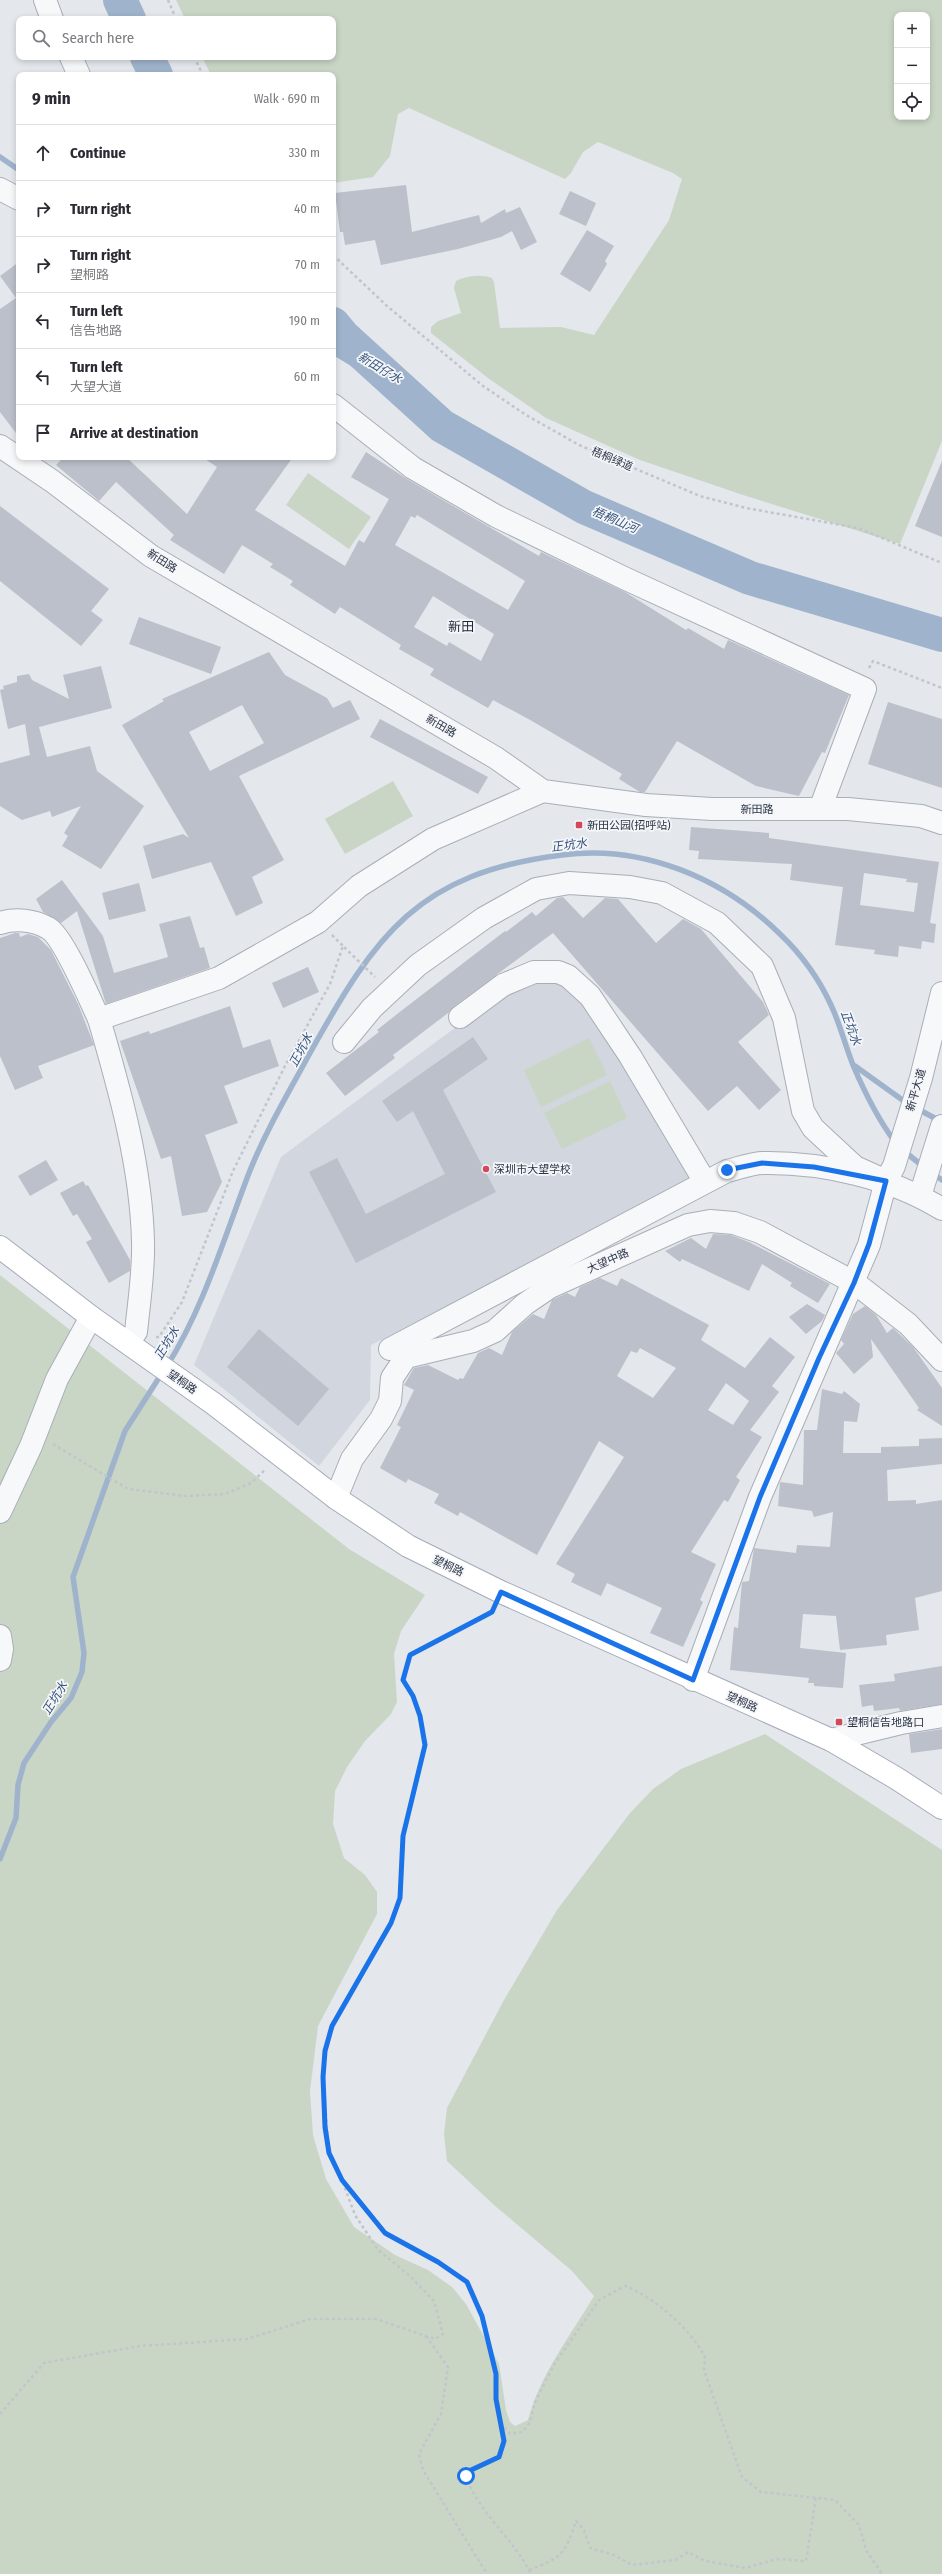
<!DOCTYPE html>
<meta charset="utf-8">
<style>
:root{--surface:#fff;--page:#f7f7f7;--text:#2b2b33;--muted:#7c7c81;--line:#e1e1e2}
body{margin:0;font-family:"Fira Sans Condensed","Noto Sans SC",sans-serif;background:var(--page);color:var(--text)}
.controls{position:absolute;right:12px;top:12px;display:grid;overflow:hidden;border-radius:8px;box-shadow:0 2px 6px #0003}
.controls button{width:36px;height:36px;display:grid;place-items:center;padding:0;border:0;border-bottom:1px solid var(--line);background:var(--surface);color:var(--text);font:20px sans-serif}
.stop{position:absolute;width:12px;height:12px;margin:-9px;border:3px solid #1a73e8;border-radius:50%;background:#fff}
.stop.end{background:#1a73e8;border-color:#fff;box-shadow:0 1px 4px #0008}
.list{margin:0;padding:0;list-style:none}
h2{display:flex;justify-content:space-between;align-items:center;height:52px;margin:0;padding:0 16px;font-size:17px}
h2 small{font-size:13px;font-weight:400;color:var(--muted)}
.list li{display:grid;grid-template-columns:26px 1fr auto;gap:12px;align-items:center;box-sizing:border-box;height:56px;padding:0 16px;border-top:1px solid var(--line)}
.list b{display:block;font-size:15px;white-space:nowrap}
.list p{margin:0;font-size:13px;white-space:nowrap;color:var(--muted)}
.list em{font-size:13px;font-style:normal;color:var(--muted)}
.icon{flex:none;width:22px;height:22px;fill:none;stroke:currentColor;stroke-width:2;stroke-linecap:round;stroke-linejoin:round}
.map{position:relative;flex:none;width:942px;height:2574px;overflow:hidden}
.search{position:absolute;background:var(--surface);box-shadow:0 2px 6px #0003;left:16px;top:16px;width:320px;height:44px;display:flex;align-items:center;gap:10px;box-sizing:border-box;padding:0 14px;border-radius:8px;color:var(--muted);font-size:15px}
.panel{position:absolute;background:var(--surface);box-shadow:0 2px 6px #0003;left:16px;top:72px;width:320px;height:388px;border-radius:8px}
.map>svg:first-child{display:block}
.built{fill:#d2d6de}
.green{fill:#c9d6c5;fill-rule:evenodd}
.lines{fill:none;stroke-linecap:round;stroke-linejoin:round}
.stream{stroke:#9fb4cc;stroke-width:5.5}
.river{stroke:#9fb4cc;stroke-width:34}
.building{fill:#bbc0ca;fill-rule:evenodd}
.minor-casing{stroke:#a9aeb7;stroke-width:24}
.major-casing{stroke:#a3abb8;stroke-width:24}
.path{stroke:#c2c5cb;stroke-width:2.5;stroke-dasharray:3 3;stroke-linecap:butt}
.minor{stroke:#f7f8fa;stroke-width:22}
.major{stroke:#fff;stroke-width:22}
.route{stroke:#1a73e8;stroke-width:5}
.poi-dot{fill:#d1495b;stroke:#f4f6f9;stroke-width:1.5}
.labels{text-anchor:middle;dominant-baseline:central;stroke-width:3.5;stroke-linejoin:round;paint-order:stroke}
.street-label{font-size:11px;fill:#2b3445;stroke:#f4f6f9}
.poi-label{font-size:11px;fill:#2b3445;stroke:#f4f6f9;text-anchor:start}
.water-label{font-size:12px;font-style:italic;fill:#34527a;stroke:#f4f6f9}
.quarter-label{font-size:13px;fill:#1d2536;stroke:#f4f6f9}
</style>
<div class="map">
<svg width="942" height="2574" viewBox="0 0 942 2574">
<rect width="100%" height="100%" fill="#e4e7ec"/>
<polygon class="built" points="526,981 560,981 591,1006 693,1182 371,1345 370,1400 319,1466 194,1365 281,1157 479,1010"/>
<g class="green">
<path d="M176,0H942V441L900,544L746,496L640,460L546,418L488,378L431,333V327L438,321L461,313L454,288L456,281C466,276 481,274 492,278L494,282L500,328L561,327L594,335L669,220L682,179L673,173L598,142L583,152L571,173L565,179L409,108L398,114L390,156L373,177L333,183V75H211L202,57H333V19H185ZM897,15H927V117H897Z"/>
<polygon points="308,473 371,517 349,549 286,505"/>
<polygon points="393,781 413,816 345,854 325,819"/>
<polygon points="589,1038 607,1075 541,1107 524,1070"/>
<polygon points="610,1081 627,1118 562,1149 544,1113"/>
<path d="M0,1275L349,1549L425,1595L401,1631L394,1654L397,1702L391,1714L365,1741L347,1767L335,1791L333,1824L344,1858L365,1875L377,1892V1914L318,2026L310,2091L313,2135L326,2179L354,2227L395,2255L428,2270L452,2287L466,2304L499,2364L506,2410L510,2422L515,2426L528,2420C540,2375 570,2336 594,2296L571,2270L494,2205L447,2161L444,2134L447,2108L504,2000L557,1910L630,1813L653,1789L681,1769L765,1734L942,1850V2574H0Z"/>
</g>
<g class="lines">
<g class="stream">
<polyline points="0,157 19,170"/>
<polyline points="333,352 416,402"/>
<polyline points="855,1066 908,1104"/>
<polyline points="916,1108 940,1121"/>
<polyline points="904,1151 925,1168"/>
<polyline points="932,1173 942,1180"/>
<path d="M167,1366C204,1307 224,1238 249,1173C265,1132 289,1092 310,1053C376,934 418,873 562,855C642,844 723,878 780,934C800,953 819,979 831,1005C840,1024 845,1045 853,1065C864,1091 878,1119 895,1142"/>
<polyline points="0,1859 16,1818 18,1785 24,1763 51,1722 71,1698 82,1672 84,1653 73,1577 125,1431 162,1373"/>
</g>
<g class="river">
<polyline points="120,0 129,19"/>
<polyline points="147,57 156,75"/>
<polyline points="333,324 343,336 442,426 584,507 750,578 942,635"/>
</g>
</g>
<g class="building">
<polygon points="406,185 412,232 479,215 481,223 505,209 506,213 520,207 537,242 521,250 512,231 501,237 458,249 381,265 375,240 345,245 343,232 340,232 335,193"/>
<polygon points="570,191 596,203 586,226 559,214"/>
<polygon points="587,230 614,246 605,261 607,264 590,292 560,274"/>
<polygon points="19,262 19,437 0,412 0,309 16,298 0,276"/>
<path d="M366,452L407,479L539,556L541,552L625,592L686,630L688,628L724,649L728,640L849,695L825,753L822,752L799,796L756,786L677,741L645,792H640L619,779L622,774L532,721L493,700L488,708L430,675L434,669L399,649L401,645L340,607L335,614L290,585L293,581L270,567L273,564L242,545L224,574L170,540L174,535L116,482L99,501L56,465L64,457H126L187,514L217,467L202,457H293L255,510L345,566L359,540L364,543L389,499L351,477ZM417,515L525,581L508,610L395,545L411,516L415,518ZM433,596L494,634L481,661L449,642L447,646L414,627Z"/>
<polygon points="942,461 942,537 915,526"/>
<polygon points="0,506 109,589 91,611 103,620 81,646 0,581"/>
<polygon points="139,617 221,647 211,674 129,644"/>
<path d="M269,652L285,675L327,698L333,708L350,700L360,719L239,776L284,860L252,877L263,903L236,916L211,862L152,879L143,846L183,834L189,838L122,725L164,701L162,699ZM242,705L264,743L210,771L189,732Z"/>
<polygon points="101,666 112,708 39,727 47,757 90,746 97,771 144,806 101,869 62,846 68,836 64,833 81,806 52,817 50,811 22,820 0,806 0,763 30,755 25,724 8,729 0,690 4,689 3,686 17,682 17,676 29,674 32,680 69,699 63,675"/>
<polygon points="888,702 942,719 942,788 868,764"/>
<polygon points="380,719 488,777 478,794 370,737"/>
<path d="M691,827L769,833V838L939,862L930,923L936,924L934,943L922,941L921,949L899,946L898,957L874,954L875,950L835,945L843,887L790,880L792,864L698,859L699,851L689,850ZM864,873L907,879L906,882L918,883L914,912L860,905Z"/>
<polygon points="62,880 103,936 114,973 168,957 159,924 190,916 200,948 204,947 210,968 106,1004 77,911 61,923 43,912 36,899"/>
<polygon points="139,883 146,911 109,920 102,893"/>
<polygon points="563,897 583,918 605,898 618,899 656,943 683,919 701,929 763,1002 769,1015 738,1042 781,1090 759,1110 737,1086 708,1111 553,933 453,1007 448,1013 393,1055 395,1058 345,1096 326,1073 379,1032 377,1030 401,1011 505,931 506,932 532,912 536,916 557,898"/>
<polygon points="15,933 19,933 20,937 28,934 38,937 51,950 78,1004 94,1045 38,1066 43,1078 15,1090 0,1056 0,938"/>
<polygon points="308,967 319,992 283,1008 272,983"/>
<polygon points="230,1006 243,1048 270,1039 279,1066 224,1086 238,1123 205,1135 222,1182 207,1212 182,1216 171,1156 161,1159 120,1041 149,1031 150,1034"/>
<polygon points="473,1037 488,1059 443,1090 496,1192 356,1263 309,1172 337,1158 366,1214 445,1174 413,1111 397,1122 382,1101"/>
<polygon points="46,1160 58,1180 30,1196 18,1176"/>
<polygon points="83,1181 86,1186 88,1185 130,1260 130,1271 109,1283 86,1242 92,1239 77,1214 73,1216 60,1193"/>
<polygon points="713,1234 731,1235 749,1242 830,1284 818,1303 790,1286 792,1283 762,1264 749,1291 682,1259 680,1262 665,1251 691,1238 706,1249"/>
<path d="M600,1278L617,1286L621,1278L709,1325L701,1340L745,1368L770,1337L795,1357L772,1386L779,1392L750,1430L762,1437L736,1477L740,1480L728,1502L724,1500L691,1552L716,1564L700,1600L703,1602L683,1647L650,1633L662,1608L607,1583L601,1596L571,1582L575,1574L556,1564L624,1457L599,1441L537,1555L460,1512L458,1516L434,1503L439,1494L408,1479L406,1483L380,1468L401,1427L397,1425L414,1390L404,1385L414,1368L428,1365L458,1380L460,1378L463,1379L478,1353L489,1348L502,1355L512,1332L533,1314L544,1319L552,1300L567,1293L575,1297L580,1287ZM640,1348L676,1368L653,1398L617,1376L631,1351L637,1353ZM726,1383L749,1401L733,1425L708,1410Z"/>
<polygon points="807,1304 825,1315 822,1321 806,1334 789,1317"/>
<polygon points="865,1306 876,1315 887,1333 893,1328 913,1347 942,1388 942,1426 917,1410 919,1408 871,1339 873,1357 854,1374 836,1353 844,1344 841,1340 853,1314"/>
<polygon points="259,1329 329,1389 298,1426 227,1367"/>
<polygon points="822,1389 842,1394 844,1391 860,1404 857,1422 844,1421 843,1453 881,1453 881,1447 919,1446 919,1439 942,1438 942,1464 887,1470 888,1501 916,1500 916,1504 942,1500 942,1591 915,1598 919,1630 886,1635 887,1645 840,1650 836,1616 803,1614 800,1648 846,1653 843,1688 814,1686 814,1683 808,1683 809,1678 730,1670 734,1627 738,1628 742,1582 749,1581 754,1548 796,1553 797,1545 830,1547 833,1512 814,1517 812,1511 778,1506 780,1482 803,1485 804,1430 817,1430"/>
<polygon points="942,1666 942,1704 900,1711 899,1708 874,1711 873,1705 862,1707 859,1685 895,1681 894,1674"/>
<polygon points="942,1729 942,1749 911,1753 909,1734"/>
</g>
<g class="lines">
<defs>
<g id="minor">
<polyline points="45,0 52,19"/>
<polyline points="71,57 79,75"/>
<polyline points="0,189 19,199"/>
<polyline points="333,405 413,468 496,516 624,578 865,689 820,809"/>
<polyline points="0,446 52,481 151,556 496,758 543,791 646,805 712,809 848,809 921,816 942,823"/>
<path d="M0,923C15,918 34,920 48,928C63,936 91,1002 99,1019"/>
<polyline points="460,1017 503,985 534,972 558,972 568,976 590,996 630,1056 705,1182"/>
<polyline points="344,1042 372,1008 418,965 484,918 536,889 569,883 630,887 662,893 717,923 762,966 784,1018 803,1111 813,1128 855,1167 886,1181"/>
<polyline points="920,1196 942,1126"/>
<path d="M127,1342L136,1332C139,1302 144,1271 143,1241C141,1166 120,1091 99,1019L219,978L318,922L359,886L433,839L543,791"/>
<path d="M390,1349L727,1171C739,1168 752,1163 763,1163C823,1162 892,1178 942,1209"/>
<polyline points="336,1498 352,1459 381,1419 390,1401 392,1378 406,1357 473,1341 495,1331 525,1304 550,1287 688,1225 710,1221 734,1223 760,1232 855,1283 908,1324 942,1360"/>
<polyline points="0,1512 31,1446 57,1379 91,1317"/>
<polyline points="0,1636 2,1649 0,1660"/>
<polyline points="693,1680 760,1497 869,1245 886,1181 894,1166 921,1078 942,993"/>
<polyline points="831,1740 901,1723 942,1716"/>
</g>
<polyline id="major" points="0,1247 91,1317 214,1404 336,1498 408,1546 501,1592 831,1740 896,1778 942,1808"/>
</defs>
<use href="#minor" class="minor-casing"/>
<use href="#major" class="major-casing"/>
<g class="path">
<polyline points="168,0 176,19"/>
<polyline points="194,57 203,75"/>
<polyline points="333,255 387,306 483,386 526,415 579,445 700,496 746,508 858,528 942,563"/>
<polyline points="869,668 873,661 942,688"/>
<polyline points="332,935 343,946"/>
<polyline points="156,1337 159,1337 182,1302 233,1171 285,1066 330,984 343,946 375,977"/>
<polyline points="53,1444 128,1489 186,1496 225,1494 251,1483 266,1469"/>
<polyline points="345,2182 385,2233 438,2262 467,2282 482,2317 489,2343 496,2374 496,2399"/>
<polyline points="426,2336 448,2367 441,2414 419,2454 423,2470 487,2574"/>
<path d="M496,2399L502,2425L510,2434L523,2432L530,2422L535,2402L555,2363L599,2300L625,2286C654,2297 688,2327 704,2355C706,2359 704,2365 704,2370L742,2477L761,2492L835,2500L859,2525L866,2550L882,2574"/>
<polyline points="0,2414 44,2363 140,2346 247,2339 310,2319 376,2319 435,2339 443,2334 434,2301 409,2275 378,2250 355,2215 342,2180 329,2153 323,2077 325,2051 332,2026 391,1923 400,1898 403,1836 425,1745 420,1716 413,1696 403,1680 410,1655 451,1635 492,1610"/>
<path d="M501,2424L504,2441L499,2457L469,2471L466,2476C479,2514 514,2539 531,2574"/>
<path d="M529,2570C562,2557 564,2556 576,2521L584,2530L590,2548L614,2555L632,2565L675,2560L688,2552L705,2561L745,2568L777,2559L806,2561L816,2497"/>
</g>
<use href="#minor" class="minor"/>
<use href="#major" class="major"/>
</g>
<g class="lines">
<polyline class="route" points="466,2476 469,2471 499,2457 504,2441 496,2399 496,2374 482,2316 467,2282 438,2262 385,2233 342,2180 329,2153 325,2127 323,2077 325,2051 332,2026 391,1923 400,1898 403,1836 425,1745 420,1716 413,1696 403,1680 410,1655 492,1612 501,1592 693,1680 760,1497 819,1358 854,1283 869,1244 886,1181 814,1167 762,1163 727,1170"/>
</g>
<g class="poi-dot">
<rect x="575" y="821" width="8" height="8" rx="2"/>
<circle cx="486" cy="1169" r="4"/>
<rect x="835" y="1718" width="8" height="8" rx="2"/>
</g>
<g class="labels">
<g class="street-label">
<text transform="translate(612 459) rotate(23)">梧桐绿道</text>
<text transform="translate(162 561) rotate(32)">新田路</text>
<text transform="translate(441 726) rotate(30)">新田路</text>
<text x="757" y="809">新田路</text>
<text transform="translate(916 1090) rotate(-74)">新平大道</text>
<text transform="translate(608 1261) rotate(-24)">大望中路</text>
<text transform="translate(182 1382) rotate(35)">望桐路</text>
<text transform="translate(448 1566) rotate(26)">望桐路</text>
<text transform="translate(742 1702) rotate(24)">望桐路</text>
</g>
<g class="poi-label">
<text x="587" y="825">新田公园(招呼站)</text>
<text x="494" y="1169">深圳市大望学校</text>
<text x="847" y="1722">望桐信告地路口</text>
</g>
<g class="water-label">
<text transform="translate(380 368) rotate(31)">新田仔水</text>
<text transform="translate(615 520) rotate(23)">梧桐山河</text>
<text transform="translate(569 845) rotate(-7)">正坑水</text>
<text transform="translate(851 1028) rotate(70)">正坑水</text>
<text transform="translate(301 1050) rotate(-62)">正坑水</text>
<text transform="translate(167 1343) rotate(-58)">正坑水</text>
<text transform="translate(55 1698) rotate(-58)">正坑水</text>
</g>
<g class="quarter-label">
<text x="461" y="626">新田</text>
</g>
</g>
</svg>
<div class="controls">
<button>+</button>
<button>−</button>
<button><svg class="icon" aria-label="locate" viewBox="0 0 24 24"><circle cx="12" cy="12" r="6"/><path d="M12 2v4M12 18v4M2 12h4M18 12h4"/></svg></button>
</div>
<div class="stop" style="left:466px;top:2476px"></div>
<div class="stop end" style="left:727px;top:1170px"></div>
<div class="search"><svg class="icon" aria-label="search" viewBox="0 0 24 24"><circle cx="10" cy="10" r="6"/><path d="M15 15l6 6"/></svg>Search here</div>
<section class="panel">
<h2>9 min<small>Walk · 690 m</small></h2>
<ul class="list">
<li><svg class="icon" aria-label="ahead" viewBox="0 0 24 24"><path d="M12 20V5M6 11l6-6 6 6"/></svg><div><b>Continue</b></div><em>330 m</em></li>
<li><svg class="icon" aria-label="right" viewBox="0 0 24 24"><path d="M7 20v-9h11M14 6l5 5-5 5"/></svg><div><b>Turn right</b></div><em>40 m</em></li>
<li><svg class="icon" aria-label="right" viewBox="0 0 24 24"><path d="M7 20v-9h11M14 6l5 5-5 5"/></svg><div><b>Turn right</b><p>望桐路</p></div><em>70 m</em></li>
<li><svg class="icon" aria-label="left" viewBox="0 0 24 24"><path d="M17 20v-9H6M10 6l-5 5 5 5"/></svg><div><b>Turn left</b><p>信告地路</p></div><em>190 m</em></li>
<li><svg class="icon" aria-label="left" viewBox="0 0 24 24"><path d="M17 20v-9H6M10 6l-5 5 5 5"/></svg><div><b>Turn left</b><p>大望大道</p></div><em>60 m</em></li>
<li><svg class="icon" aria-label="arrive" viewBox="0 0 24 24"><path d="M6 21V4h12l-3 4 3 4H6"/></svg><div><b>Arrive at destination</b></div></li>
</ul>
</section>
</div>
